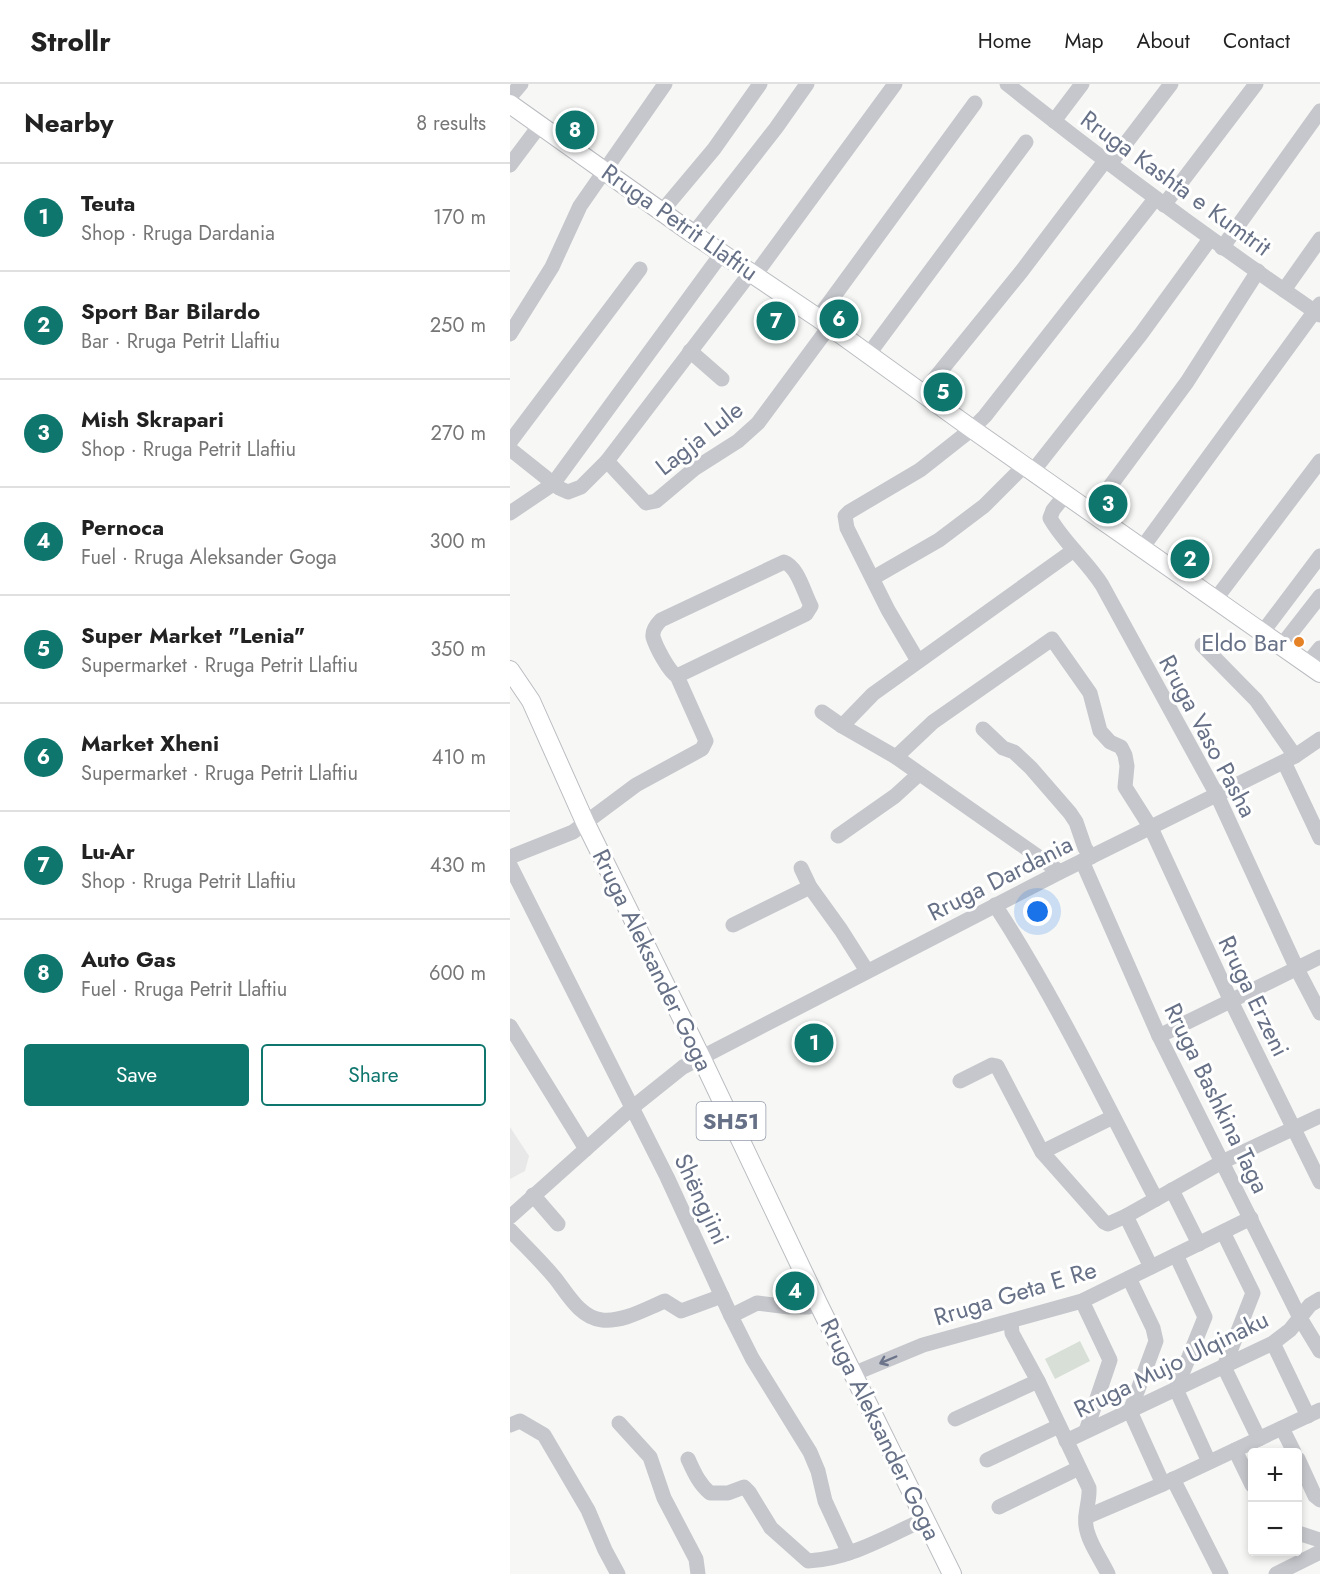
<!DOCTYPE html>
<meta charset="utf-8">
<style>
:root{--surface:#fff;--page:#f6f6f6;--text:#222;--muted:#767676;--line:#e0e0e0;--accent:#0f766e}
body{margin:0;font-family:Jost,sans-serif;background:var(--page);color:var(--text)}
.controls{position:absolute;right:18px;bottom:18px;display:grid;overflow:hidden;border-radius:6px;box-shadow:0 3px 9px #0003}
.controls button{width:54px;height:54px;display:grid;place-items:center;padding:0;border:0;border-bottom:2px solid var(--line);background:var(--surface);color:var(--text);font:30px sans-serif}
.you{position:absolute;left:528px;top:828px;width:21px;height:21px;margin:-15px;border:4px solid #fff;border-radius:50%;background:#1a73e8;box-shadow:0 0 0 9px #1a73e833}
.badge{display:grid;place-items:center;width:39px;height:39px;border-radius:50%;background:var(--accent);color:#fff;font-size:20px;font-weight:700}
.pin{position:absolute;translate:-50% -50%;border:3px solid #fff;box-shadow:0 2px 6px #0006}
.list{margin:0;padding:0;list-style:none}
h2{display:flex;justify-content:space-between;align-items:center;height:78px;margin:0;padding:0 24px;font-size:26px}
h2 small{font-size:20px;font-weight:400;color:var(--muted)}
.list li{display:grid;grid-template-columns:39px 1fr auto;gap:18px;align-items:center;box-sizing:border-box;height:108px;padding:0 24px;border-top:2px solid var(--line)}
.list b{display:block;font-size:22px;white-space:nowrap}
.list p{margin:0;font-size:20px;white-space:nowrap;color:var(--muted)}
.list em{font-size:20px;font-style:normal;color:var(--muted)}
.actions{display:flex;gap:12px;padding:18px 24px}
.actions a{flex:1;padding:14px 0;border:2px solid var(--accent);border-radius:6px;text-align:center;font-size:21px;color:var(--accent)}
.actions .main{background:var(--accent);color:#fff}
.map{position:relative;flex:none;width:810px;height:1490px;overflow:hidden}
header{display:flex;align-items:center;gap:36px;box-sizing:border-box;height:84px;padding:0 30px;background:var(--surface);border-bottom:2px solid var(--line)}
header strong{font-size:28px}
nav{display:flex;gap:33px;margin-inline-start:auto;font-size:21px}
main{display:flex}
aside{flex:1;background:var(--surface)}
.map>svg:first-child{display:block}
.built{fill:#e8e8e8}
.green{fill:#d7dfd6}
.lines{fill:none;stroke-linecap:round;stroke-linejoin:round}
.major-casing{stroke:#babcc1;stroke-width:20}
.minor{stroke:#c5c7cc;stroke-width:15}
.major{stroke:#fff;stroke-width:18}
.oneway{stroke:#6b748a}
.poi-dot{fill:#e68226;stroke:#fff;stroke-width:2}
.labels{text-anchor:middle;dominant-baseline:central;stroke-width:6;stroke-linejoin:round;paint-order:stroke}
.shield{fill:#fff;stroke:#949baa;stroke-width:1.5}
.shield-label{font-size:22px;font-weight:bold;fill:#667086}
.street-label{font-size:24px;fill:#667086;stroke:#fff}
.poi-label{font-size:24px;fill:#667086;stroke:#fff;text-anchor:end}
</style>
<header>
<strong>Strollr</strong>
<nav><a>Home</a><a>Map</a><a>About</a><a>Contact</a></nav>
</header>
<main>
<aside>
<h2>Nearby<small>8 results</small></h2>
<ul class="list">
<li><span class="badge">1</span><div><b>Teuta</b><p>Shop · Rruga Dardania</p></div><em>170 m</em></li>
<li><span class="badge">2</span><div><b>Sport Bar Bilardo</b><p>Bar · Rruga Petrit Llaftiu</p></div><em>250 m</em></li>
<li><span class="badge">3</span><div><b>Mish Skrapari</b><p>Shop · Rruga Petrit Llaftiu</p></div><em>270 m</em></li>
<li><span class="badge">4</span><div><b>Pernoca</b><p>Fuel · Rruga Aleksander Goga</p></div><em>300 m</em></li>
<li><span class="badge">5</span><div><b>Super Market &quot;Lenia&quot;</b><p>Supermarket · Rruga Petrit Llaftiu</p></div><em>350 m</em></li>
<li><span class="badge">6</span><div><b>Market Xheni</b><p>Supermarket · Rruga Petrit Llaftiu</p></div><em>410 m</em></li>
<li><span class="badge">7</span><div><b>Lu-Ar</b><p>Shop · Rruga Petrit Llaftiu</p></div><em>430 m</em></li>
<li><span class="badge">8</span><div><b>Auto Gas</b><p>Fuel · Rruga Petrit Llaftiu</p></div><em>600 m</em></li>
</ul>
<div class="actions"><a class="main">Save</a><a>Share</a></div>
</aside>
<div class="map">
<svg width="810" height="1490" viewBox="0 0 810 1490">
<rect width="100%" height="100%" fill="#f7f8f5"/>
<polygon class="built" points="0,1043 19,1072 15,1087 0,1095"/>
<polygon class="green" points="570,1257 580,1277 545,1295 535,1275"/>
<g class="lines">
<defs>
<g id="major">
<polyline points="0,20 183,150 308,234 462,345 810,589"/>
<polyline points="0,586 21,617 75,738 191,973 308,1219 442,1490"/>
</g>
</defs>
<use href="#major" class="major-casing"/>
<g class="minor">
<path d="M497,0C599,81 703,158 810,231"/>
<polyline points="0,13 11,0"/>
<polyline points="544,37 572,0"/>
<polyline points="600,80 661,0"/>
<polyline points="0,81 30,41"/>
<polyline points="654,121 746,0"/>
<polyline points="152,127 204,65 250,0"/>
<polyline points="183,150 266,44 297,0"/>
<polyline points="712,164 810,27"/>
<polyline points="245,191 385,0"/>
<polyline points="774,206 810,155"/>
<polyline points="308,234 465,19"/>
<polyline points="0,250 42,183 70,122 155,0"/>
<polyline points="180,267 212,295"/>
<polyline points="358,271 516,58"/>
<polyline points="412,310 511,188 595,77"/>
<polyline points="0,358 130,185"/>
<polyline points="0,365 49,404 58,408 71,403 97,377 241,188"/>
<polyline points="97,377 136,419 146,417 184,385 228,357 248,339 319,243"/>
<polyline points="523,387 631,250 700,155"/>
<path d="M556,410L543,426L540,434C554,459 577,477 592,501L707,711L787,885L810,929"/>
<polyline points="581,428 677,298 748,187"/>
<polyline points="0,429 43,400 212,169"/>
<polyline points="632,464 810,220"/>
<polyline points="363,494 429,456 474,422 515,381"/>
<polyline points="705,516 810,377"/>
<polyline points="752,549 810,472"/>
<polyline points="692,561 746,616 785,672"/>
<polyline points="771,562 810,512"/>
<polyline points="408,577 378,526 337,444 335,432 339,428 410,386 462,345 475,332 645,115"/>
<polyline points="797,580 810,564"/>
<polyline points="312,628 332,642 386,673 550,788"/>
<polyline points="332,642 363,610 564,466"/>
<polyline points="473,645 493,664 504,668 521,684 560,729 566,738 575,764 581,773"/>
<polyline points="386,673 423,638 542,555 580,609 590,647 600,658 611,663 615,671 617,682 615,703 641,744 721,917 810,1098"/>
<polyline points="774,678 810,754"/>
<polyline points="328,752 385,712 409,690"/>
<path d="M0,773L63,748L126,701L192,665L196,657L167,592C159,588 146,563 143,553C142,546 146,541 151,536L274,478C288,483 294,509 301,522L296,530L167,592"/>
<polyline points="572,777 649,952 790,1234 810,1267"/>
<polyline points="0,781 157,1093 221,1232 242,1274 300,1368 308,1387 315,1417 339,1469"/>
<polyline points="291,784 300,803 331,846 357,887"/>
<path d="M485,821C546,915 594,1016 646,1115"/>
<polyline points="223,841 300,803"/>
<polyline points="0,942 76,1065"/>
<polyline points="649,952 810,873"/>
<polyline points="450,997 482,981 487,982 532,1068 594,1138 598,1140 616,1132 712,1078 810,1032"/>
<polyline points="532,1068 603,1033"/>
<polyline points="662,1106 689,1160"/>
<polyline points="23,1111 48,1140"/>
<polyline points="616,1132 641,1183"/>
<polyline points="0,1133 123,1023 173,983 550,788 785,672 810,655"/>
<path d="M0,1146C15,1162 31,1177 45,1194C57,1209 70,1234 92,1236C114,1238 135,1225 155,1217L171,1227L212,1212"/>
<polyline points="713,1148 743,1209 714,1283 749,1355"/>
<polyline points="666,1171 695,1233 666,1305 699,1378"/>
<polyline points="619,1194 643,1244 646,1257 620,1327 653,1400"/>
<polyline points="572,1217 600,1276 576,1347"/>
<polyline points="221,1232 247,1219 279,1223 298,1223 308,1219"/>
<path d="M501,1237L502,1249L528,1297L579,1404C580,1417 574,1429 576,1442C578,1458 591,1475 598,1490"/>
<polyline points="763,1259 798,1332"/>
<polyline points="343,1290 413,1261 572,1217 741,1134"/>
<polyline points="445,1335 528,1297"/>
<polyline points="109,1339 140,1373 154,1414 186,1475 188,1490"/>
<polyline points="0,1341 10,1337 34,1351 78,1426 95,1466 108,1490"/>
<polyline points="772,1344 784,1368"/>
<polyline points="556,1357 763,1259 780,1246 800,1221 810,1215"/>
<polyline points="725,1366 742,1401"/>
<path d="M178,1375C184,1388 189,1400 200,1409H218L234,1403L239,1408L261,1444L298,1477C340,1475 378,1452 415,1435"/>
<polyline points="788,1375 805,1412 810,1416"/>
<polyline points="477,1376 549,1342"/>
<polyline points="663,1395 711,1490"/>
<polyline points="489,1423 569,1384"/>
<polyline points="576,1433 653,1400 810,1326"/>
<polyline points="788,1449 810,1456"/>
<polyline points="766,1490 810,1468"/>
</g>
<use href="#major" class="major"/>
</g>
<defs><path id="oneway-shaft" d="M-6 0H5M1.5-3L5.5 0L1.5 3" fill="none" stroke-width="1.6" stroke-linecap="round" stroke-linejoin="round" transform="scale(1.5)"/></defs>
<use class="oneway" href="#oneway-shaft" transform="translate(378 1276) rotate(157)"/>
<circle class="poi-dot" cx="789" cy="558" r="6"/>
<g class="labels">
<rect class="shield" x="186.5" y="1018" width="69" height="38" rx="4.5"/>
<g class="shield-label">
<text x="221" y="1037">SH51</text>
</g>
<g class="street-label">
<text transform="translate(666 99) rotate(36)">Rruga Kashta e Kumtrit</text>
<text transform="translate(170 138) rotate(35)">Rruga Petrit Llaftiu</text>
<text transform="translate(189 354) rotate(-38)">Lagja Lule</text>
<text transform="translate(698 652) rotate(62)">Rruga Vaso Pasha</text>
<text transform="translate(490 794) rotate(-27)">Rruga Dardania</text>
<text transform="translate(143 876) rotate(64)">Rruga Aleksander Goga</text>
<text transform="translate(744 912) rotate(64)">Rruga Erzeni</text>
<text transform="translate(707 1014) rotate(64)">Rruga Bashkina Taga</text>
<text transform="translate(192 1115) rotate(65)">Shëngjini</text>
<text transform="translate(505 1209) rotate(-17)">Rruga Geta E Re</text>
<text transform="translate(661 1280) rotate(-26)">Rruga Mujo Ulqinaku</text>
<text transform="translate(371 1345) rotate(64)">Rruga Aleksander Goga</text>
</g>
<g class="poi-label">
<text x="777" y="558">Eldo Bar</text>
</g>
</g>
</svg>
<div class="controls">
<button>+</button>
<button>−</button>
</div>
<div class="you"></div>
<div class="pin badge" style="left:304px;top:959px">1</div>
<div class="pin badge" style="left:680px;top:475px">2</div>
<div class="pin badge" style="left:598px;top:420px">3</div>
<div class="pin badge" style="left:285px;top:1207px">4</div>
<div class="pin badge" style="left:433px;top:308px">5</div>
<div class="pin badge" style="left:329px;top:235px">6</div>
<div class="pin badge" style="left:266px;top:237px">7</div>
<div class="pin badge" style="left:65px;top:46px">8</div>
</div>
</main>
